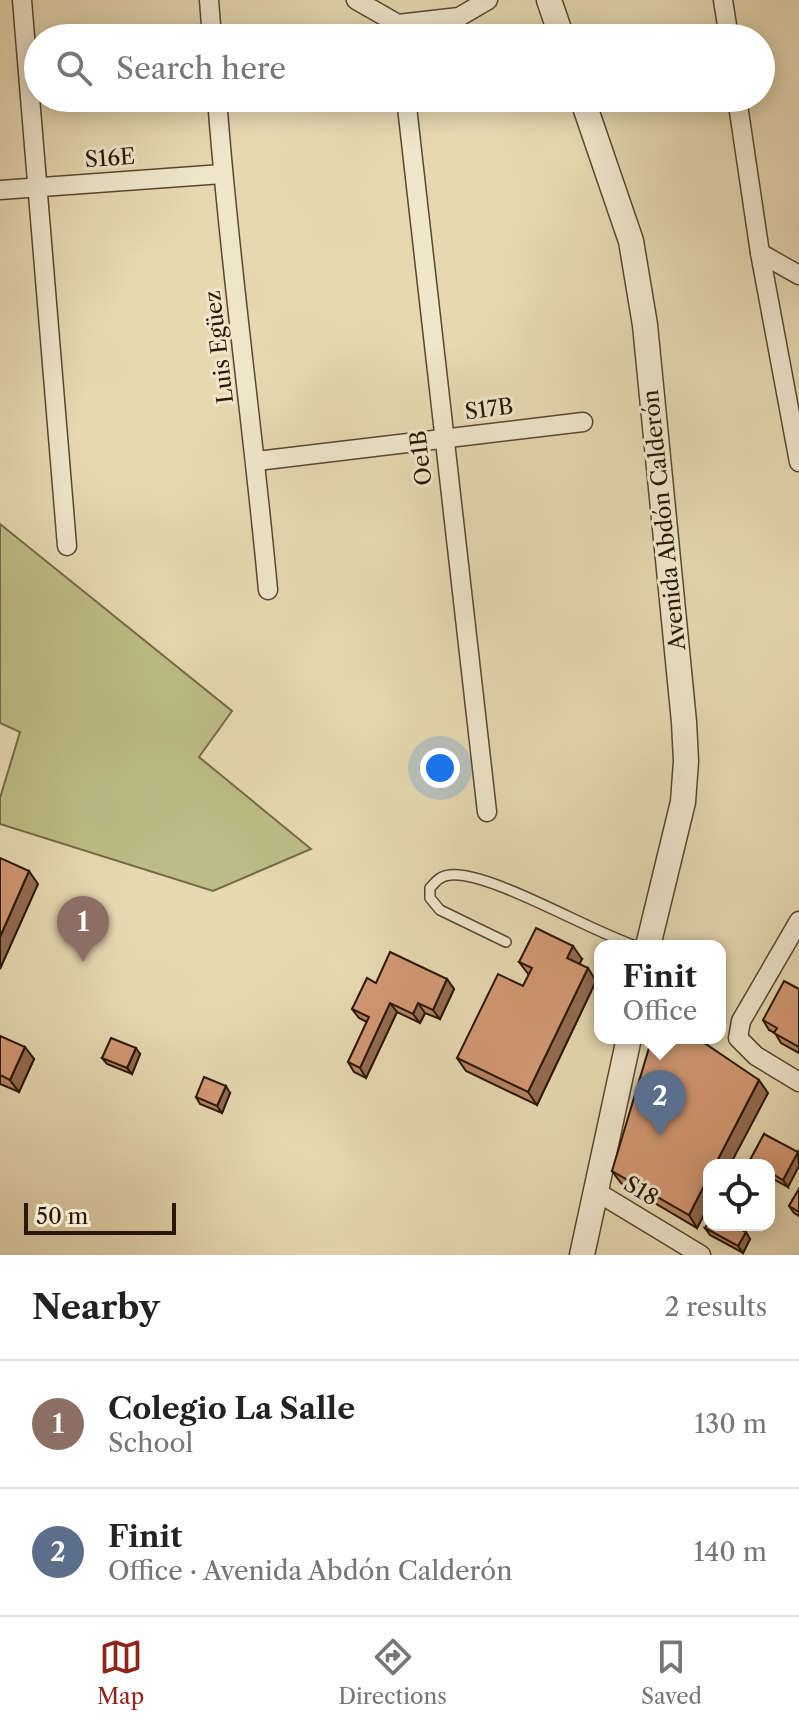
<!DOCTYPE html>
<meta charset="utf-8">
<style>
:root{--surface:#fff;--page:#f6f6f6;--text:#222;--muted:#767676;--line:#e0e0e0;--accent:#8f2418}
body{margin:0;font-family:"Libre Caslon Text",serif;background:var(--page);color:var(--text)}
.controls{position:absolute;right:24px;bottom:24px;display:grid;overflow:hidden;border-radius:16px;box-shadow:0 4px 20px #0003}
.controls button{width:72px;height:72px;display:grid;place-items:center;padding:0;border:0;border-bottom:2px solid var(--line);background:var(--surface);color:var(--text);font:40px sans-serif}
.scale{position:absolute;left:24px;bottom:20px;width:152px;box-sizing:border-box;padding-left:8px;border:4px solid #2a1705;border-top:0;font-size:22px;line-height:28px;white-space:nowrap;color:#2a1705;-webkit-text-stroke:6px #efe6cc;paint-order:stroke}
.you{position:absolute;left:440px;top:768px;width:28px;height:28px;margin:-20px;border:6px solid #fff;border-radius:50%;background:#1a73e8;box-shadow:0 0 0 12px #1a73e833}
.badge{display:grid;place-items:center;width:52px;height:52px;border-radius:50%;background:var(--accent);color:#fff;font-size:26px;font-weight:700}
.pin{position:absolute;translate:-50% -66px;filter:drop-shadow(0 2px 4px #0008)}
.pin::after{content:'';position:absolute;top:42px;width:28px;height:24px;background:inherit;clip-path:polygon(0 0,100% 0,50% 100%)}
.popup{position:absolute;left:594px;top:940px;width:132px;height:104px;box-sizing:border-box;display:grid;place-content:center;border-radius:16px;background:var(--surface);filter:drop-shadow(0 2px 6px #0005);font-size:26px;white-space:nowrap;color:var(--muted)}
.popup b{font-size:30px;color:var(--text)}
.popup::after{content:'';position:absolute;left:50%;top:100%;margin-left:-16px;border:16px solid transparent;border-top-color:var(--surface)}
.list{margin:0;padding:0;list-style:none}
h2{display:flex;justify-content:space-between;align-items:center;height:104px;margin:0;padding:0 32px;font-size:34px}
h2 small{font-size:26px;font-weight:400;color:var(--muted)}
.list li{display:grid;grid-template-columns:52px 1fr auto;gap:24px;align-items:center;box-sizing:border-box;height:128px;padding:0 32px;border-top:2px solid var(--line)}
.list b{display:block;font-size:30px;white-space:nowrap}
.list p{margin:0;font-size:26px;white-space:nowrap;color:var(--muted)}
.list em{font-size:26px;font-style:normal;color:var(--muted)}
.icon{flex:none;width:44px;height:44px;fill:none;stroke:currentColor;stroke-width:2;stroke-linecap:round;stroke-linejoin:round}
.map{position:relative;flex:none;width:799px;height:1255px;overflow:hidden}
.search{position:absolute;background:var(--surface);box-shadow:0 4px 20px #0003;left:24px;right:24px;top:24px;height:88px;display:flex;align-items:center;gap:20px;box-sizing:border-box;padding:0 28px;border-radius:44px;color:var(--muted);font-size:30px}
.sheet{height:360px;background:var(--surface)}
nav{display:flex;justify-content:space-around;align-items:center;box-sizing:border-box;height:112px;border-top:2px solid var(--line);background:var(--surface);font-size:22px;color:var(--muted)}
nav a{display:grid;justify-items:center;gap:4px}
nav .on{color:var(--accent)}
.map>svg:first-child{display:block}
.green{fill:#bdbc86;stroke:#746a46;stroke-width:2}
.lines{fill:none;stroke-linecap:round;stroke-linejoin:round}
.service-casing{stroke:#594730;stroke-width:12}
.minor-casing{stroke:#594730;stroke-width:21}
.tertiary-casing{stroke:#594730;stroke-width:27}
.service{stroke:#efe6cc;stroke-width:9}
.minor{stroke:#efe6cc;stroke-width:18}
.tertiary{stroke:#efe6cc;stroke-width:24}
.wall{fill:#b58464;stroke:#2a1705;stroke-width:2}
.shaded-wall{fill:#936b51;stroke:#2a1705;stroke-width:2}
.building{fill:#d29974;stroke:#2a1705;stroke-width:2}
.labels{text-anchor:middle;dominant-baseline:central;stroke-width:6;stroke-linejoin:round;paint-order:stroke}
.street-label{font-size:22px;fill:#2a1705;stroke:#efe6cc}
</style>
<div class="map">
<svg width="799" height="1255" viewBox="0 0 799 1255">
<rect width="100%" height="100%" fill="#e6d8b1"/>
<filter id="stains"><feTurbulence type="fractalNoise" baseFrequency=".0025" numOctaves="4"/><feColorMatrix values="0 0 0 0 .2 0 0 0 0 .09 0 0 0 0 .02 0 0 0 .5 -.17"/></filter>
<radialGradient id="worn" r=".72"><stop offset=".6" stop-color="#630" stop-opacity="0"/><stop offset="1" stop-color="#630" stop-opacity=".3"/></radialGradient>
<polygon class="green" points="0,524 232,711 199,757 311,849 213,891 0,824 0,798 20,732 0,723"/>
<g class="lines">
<defs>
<path id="service" d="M506,942L440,910L430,898V888C436,881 440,876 450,875C490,871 591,932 636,946"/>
<g id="minor">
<polyline points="22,0 67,546"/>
<polyline points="209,0 212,38"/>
<polyline points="356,0 398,24 459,17 488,0"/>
<polyline points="723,0 729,38"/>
<path d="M217,98C229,262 253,426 268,590"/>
<polyline points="406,98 487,812"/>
<polyline points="737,98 760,253 799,462"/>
<polyline points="0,190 222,174"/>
<polyline points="760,253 799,275"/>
<polyline points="257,461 583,422"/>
<polyline points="799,921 741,1021 738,1038 756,1056 799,1082"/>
<polyline points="597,1192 701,1255"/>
</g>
<g id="tertiary">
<polyline points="549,0 562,38"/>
<polyline points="582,98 631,241 645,325 684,722 686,761 683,802 648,946"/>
<polyline points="582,1255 629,1038"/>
</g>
</defs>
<use href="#service" class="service-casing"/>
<use href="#minor" class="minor-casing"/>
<use href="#tertiary" class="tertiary-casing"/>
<use href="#service" class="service"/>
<use href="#minor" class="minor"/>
<use href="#tertiary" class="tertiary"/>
</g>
<g class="wall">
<polygon points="582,959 579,964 596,981 537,1105 466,1071 457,1058 523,986 529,975 519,962"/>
<polygon points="447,979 454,989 440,1019 425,1013 420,1023 397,1012 366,1078 354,1072 348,1062 367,1022 359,1018 352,1009 376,983"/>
<polygon points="799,989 799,1053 781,1043 775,1033 769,1030 763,1020"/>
<polygon points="0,1036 34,1059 19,1092 0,1084"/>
<polygon points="140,1054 132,1074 107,1064 102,1058"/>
<polygon points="230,1093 222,1113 200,1104 196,1097"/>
<polygon points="768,1093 709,1165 709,1205 697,1228 621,1183 612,1171"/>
<polygon points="764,1134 788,1187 769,1177 769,1165 751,1165 749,1162"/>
<polygon points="799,1189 799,1216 794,1213 789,1206"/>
<polygon points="705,1228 750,1239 743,1253 710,1235"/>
</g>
<g class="shaded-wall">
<polygon points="29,871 38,884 0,969 0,937"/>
<polygon points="573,946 582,959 576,971 567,958"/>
<polygon points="588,968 596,981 537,1105 528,1092"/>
<polygon points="447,979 454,989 440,1019 433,1010"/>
<polygon points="390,1003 397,1012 366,1078 360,1068"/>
<polygon points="418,1003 425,1013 420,1023 413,1014"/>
<polygon points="25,1047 34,1059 19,1092 10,1080"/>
<polygon points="136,1048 140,1054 132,1074 127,1068"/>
<polygon points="759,1080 768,1093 730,1165 715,1165"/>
<polygon points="226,1086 230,1093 222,1113 217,1106"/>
<polygon points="798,1152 799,1166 788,1187 783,1180"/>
<polygon points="709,1176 709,1205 697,1228 689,1215"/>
<polygon points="746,1232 750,1239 743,1253 738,1246"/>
</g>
<g class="building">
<polygon points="0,858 29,871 0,937"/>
<polygon points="536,928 573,946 567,958 588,968 528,1092 457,1058 498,974 523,986 532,968 519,962"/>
<polygon points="390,952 447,979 433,1010 418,1003 413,1014 390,1003 360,1068 348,1062 369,1017 352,1009 367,978 376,983"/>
<polygon points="784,981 799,989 799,1047 774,1033 777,1028 763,1020"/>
<polygon points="0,1036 25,1047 10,1080 0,1075"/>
<polygon points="111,1038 136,1048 127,1068 102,1058"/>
<polygon points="652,1038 697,1038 759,1080 715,1165 709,1165 709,1176 689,1215 612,1171"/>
<polygon points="204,1077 226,1086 217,1106 196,1097"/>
<polygon points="764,1134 798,1152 783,1180 769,1172 769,1165 755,1165 749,1162"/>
<polygon points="799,1189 799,1212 789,1206"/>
<polygon points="709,1221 709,1225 733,1225 746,1232 738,1246 705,1228"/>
</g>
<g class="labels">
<g class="street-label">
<text transform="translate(110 158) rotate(-4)">S16E</text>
<text transform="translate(219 347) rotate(-97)">Luis Egüez</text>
<text transform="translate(489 409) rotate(-7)">S17B</text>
<text transform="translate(421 458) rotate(-97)">Oe1B</text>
<text transform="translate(664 520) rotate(-96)">Avenida Abdón Calderón</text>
<text transform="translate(641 1191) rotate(31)">S18</text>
</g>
</g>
<rect width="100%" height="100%" filter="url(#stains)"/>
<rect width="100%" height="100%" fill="url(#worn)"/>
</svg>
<div class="controls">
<button><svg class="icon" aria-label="locate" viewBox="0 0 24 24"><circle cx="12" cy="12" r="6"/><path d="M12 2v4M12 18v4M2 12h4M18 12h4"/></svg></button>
</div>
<div class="scale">50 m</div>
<div class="you"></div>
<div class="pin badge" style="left:83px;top:962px;background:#8d6e63">1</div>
<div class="pin badge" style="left:660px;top:1136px;background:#5c6f8a">2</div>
<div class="popup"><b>Finit</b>Office</div>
<div class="search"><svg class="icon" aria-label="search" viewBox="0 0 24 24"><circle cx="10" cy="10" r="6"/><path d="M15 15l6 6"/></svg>Search here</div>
</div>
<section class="sheet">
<h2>Nearby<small>2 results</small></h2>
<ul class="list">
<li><span class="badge" style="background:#8d6e63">1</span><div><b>Colegio La Salle</b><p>School</p></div><em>130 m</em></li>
<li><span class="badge" style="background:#5c6f8a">2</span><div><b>Finit</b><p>Office · Avenida Abdón Calderón</p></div><em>140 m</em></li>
</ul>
</section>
<nav>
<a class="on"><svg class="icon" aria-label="map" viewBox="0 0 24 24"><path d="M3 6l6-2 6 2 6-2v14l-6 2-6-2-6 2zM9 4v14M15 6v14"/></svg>Map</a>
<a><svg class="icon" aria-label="directions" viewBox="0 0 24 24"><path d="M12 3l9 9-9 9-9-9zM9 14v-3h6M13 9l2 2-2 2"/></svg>Directions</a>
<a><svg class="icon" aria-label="saved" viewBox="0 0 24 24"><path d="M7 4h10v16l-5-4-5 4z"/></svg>Saved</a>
</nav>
